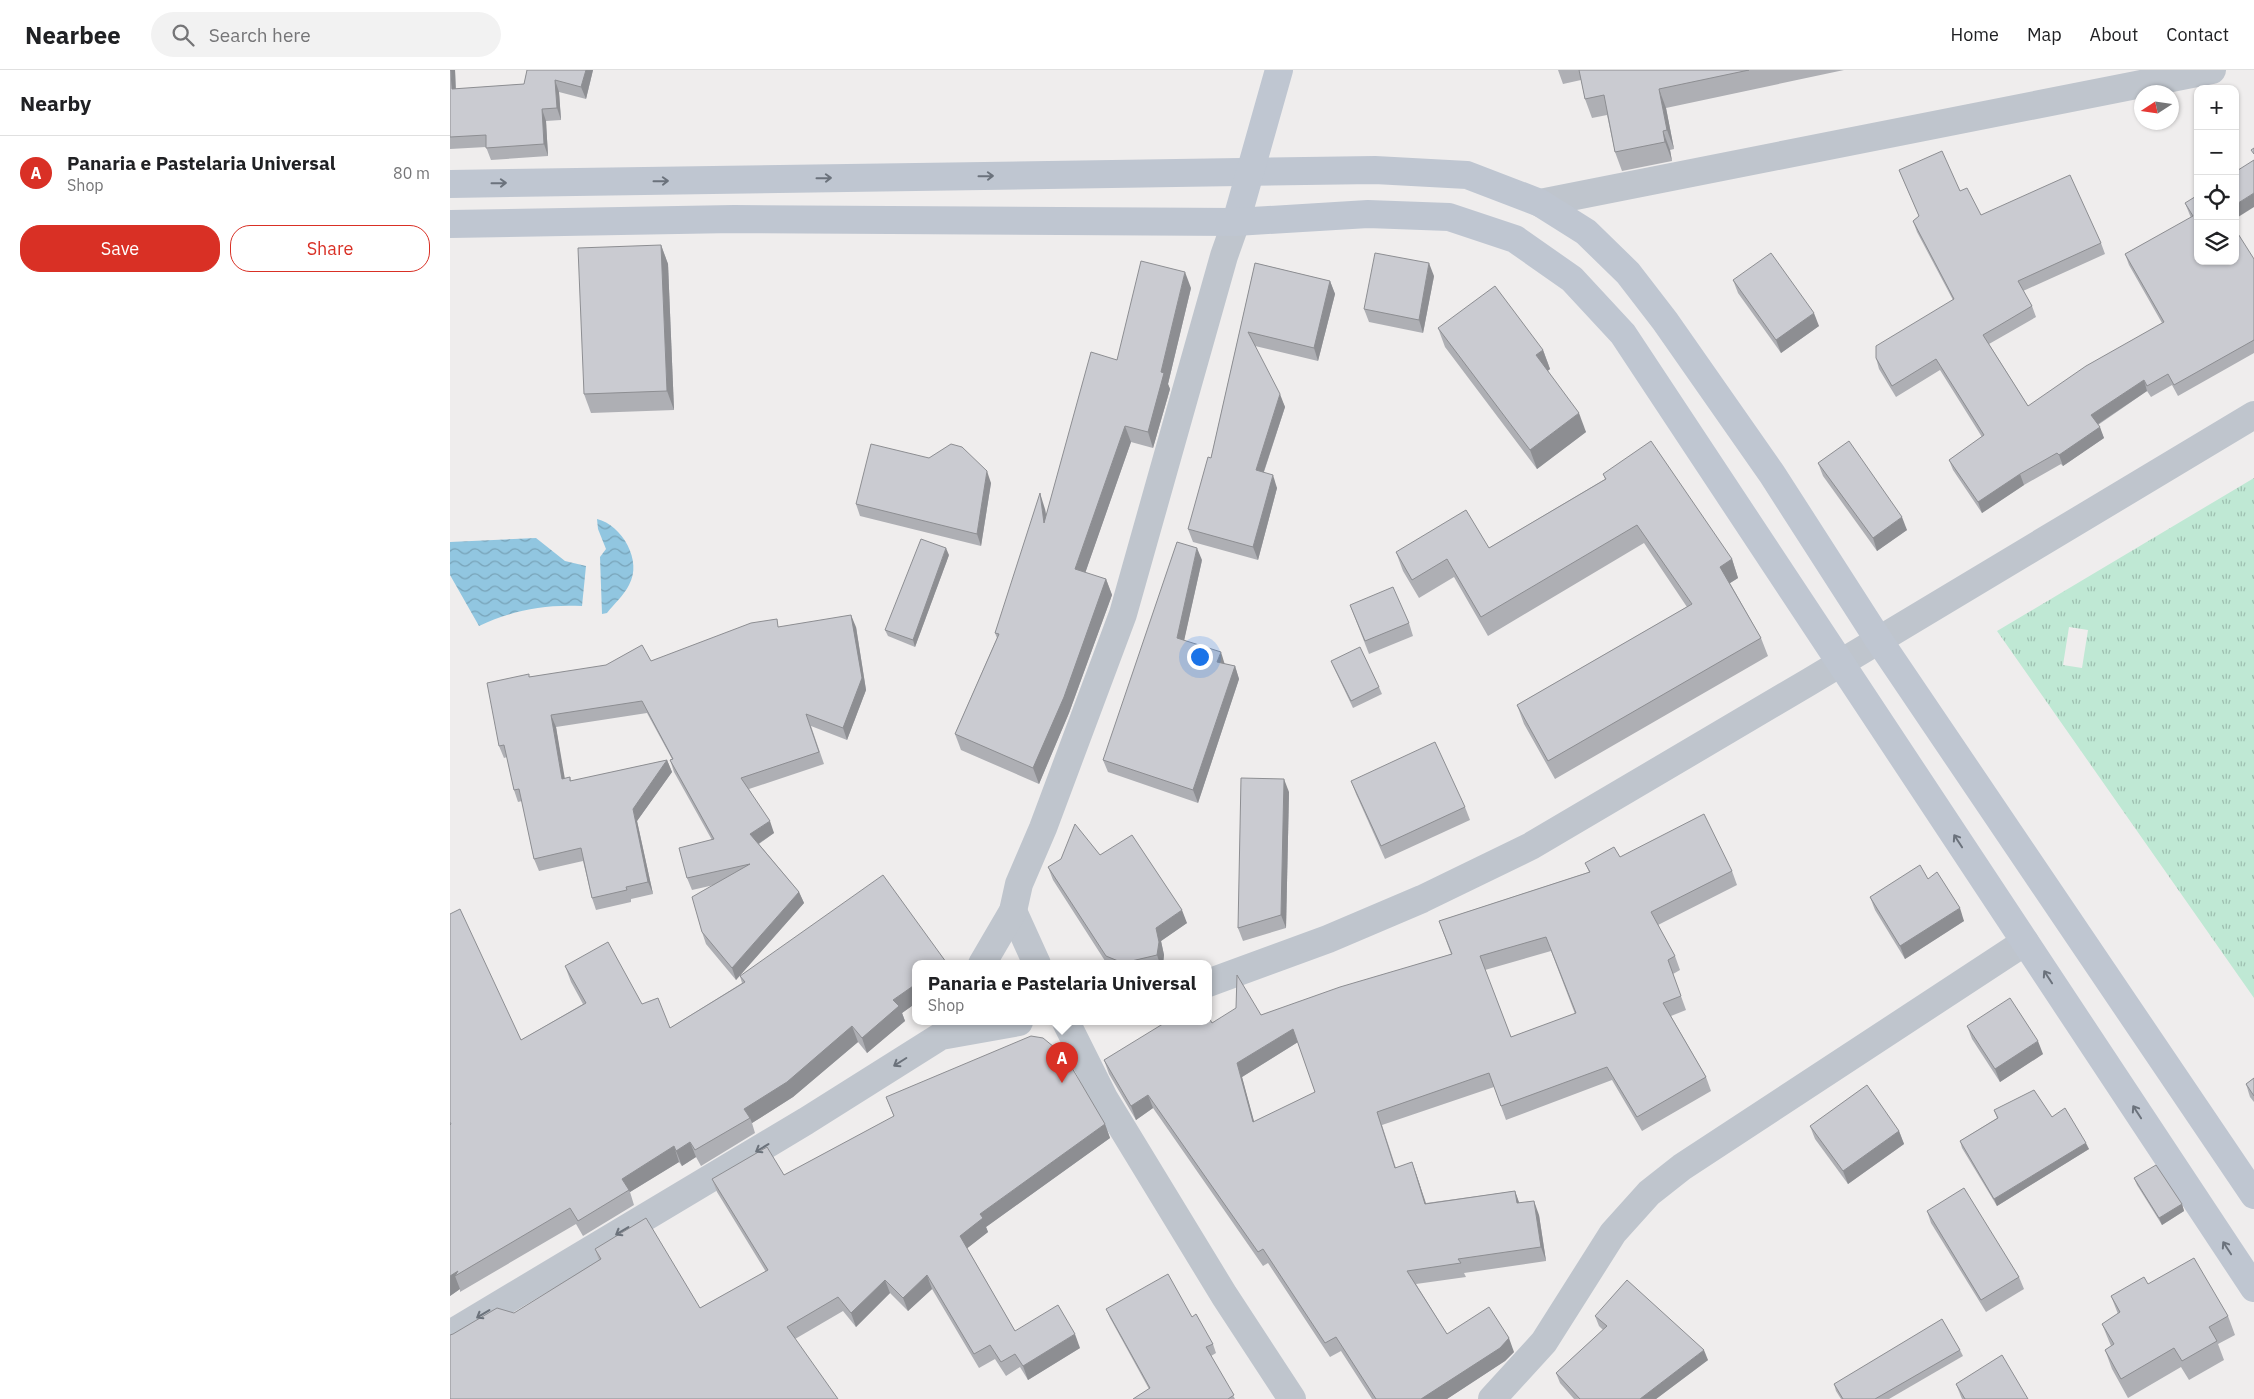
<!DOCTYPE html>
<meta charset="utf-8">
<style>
:root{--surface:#fff;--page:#f2f2f2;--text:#202124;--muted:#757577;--line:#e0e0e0;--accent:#d93025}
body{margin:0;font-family:"IBM Plex Sans",sans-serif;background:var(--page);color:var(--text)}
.controls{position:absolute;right:15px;top:15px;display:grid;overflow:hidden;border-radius:10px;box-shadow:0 1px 4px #0004}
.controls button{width:45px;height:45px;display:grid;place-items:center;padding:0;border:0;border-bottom:1px solid var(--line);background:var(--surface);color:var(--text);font:25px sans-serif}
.compass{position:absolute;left:1684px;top:15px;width:45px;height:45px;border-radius:50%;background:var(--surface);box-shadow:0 1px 4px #0004;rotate:258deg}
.you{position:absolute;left:749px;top:586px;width:18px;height:18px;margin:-12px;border:4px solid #fff;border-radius:50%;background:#1a73e8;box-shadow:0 0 0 8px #1a73e833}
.badge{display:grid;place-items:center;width:32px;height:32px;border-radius:50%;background:var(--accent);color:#fff;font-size:16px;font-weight:700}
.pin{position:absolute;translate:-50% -41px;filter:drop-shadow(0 1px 2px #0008)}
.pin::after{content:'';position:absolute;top:26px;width:18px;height:15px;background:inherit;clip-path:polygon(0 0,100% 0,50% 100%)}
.popup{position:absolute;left:462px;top:890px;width:300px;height:65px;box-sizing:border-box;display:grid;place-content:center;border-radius:10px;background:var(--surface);filter:drop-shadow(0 1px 4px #0005);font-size:16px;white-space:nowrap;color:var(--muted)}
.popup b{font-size:19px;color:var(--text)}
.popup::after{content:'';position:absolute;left:50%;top:100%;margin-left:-10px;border:10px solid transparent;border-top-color:var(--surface)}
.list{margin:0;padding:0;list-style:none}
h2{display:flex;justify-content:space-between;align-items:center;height:65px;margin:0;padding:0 20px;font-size:21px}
h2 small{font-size:16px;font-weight:400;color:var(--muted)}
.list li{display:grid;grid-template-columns:32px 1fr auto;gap:15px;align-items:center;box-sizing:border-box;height:75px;padding:0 20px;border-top:1px solid var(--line)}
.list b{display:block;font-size:19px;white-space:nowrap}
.list p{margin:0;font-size:16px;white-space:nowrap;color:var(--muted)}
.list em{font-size:16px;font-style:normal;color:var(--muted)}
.actions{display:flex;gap:10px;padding:15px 20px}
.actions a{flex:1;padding:11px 0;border:1px solid var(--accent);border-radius:20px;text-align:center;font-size:18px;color:var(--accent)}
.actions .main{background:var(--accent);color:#fff}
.icon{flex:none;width:28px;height:28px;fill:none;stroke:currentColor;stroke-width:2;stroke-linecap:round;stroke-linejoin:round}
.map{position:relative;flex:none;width:1804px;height:1329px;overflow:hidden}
header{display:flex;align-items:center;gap:30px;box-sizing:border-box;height:70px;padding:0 25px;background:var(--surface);border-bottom:1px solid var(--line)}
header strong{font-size:24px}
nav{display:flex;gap:28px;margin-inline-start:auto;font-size:18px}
.search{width:350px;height:45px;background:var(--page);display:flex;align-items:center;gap:12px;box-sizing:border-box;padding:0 18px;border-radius:28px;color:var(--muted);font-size:19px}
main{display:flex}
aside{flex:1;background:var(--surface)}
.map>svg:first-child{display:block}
.grass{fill:url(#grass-tufts);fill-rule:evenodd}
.water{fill:url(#water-waves)}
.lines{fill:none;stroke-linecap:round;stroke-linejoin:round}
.street{stroke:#bfc5cd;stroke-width:28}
.secondary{stroke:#bfc6d1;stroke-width:28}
.wall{fill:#aeafb4;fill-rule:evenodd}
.shaded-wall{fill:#8d8e92}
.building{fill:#cacbd1;stroke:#8d8e92;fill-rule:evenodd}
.oneway{stroke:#6b727c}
.oneway2{stroke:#6b727b}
</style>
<header>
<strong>Nearbee</strong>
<div class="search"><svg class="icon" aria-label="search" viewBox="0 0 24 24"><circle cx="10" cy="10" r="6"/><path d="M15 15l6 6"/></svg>Search here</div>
<nav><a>Home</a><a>Map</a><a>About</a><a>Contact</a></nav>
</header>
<main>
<aside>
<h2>Nearby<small></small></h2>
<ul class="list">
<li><span class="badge">A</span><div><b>Panaria e Pastelaria Universal</b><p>Shop</p></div><em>80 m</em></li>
</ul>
<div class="actions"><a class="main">Save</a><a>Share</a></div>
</aside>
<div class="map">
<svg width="1804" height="1329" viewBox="0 0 1804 1329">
<defs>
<pattern id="grass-tufts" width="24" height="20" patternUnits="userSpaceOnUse" patternTransform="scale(1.25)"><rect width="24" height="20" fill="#bfe8d4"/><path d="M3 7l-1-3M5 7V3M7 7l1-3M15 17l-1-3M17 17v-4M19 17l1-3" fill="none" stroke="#9dbeaf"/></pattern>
<pattern id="water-waves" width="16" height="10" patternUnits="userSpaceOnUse" patternTransform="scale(1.25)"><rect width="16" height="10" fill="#91c6e0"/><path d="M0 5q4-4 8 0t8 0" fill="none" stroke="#78a3b8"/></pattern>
</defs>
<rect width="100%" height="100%" fill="#efeded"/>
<path class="grass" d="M1804,408V928L1547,561ZM1619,557L1638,560L1632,598L1613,595Z"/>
<g class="water">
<path d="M147,449C172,455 193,491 179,515C174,525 164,534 157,543L152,544L150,487L156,479L148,459Z"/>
<path d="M86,468L115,491L136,496L132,536C95,534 63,540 29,556L0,505V472Z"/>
</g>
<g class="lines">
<g class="street">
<polyline points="1090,133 1762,0"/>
<polyline points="563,841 587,894"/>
<polyline points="532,894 563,841 569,814 593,758 673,544 774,186 786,152"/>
<polyline points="758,913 878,869 972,829 1081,776 1359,612 1804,345"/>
<polyline points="616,952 654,1028 774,1225 842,1329"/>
<polyline points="0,1264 356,1051 491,966 569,952"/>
<polyline points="1042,1329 1094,1272 1163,1163 1199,1123 1232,1097 1575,872"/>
</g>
<g class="secondary">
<polyline points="0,114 925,100 1017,105 1090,133 1136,162 1178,203 1215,251 1322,404 1428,569 1804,1125"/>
<polyline points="786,152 829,0"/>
<polyline points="0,154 284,149 786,152 918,144 999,147 1065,169 1122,209 1173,264 1804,1218"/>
</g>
</g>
<g class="wall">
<polygon points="0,0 5,0 6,19 74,14 77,0 143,0 136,29 109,22 111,50 96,51 98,86 41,90 36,77 0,79"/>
<polygon points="1108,0 1394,0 1216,38 1224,79 1220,80 1222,91 1172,101 1165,82 1157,45 1142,48 1135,29 1131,10 1113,14"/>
<polygon points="1449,100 1510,121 1531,145 1651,173 1655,184 1573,221 1582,236 1586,247 1539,274 1578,336 1712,253 1679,195 1675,184 1741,148 1735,133 1804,189 1804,283 1728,326 1722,315 1701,327 1697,321 1648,355 1654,368 1613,396 1611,394 1574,415 1532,443 1503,400 1499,390 1532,367 1490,300 1446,327 1429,299 1426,288 1503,230 1467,162 1463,151 1469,146"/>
<polygon points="211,175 218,194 224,340 141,343 134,324"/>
<polygon points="805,193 880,211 885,224 868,291 805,276 835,337 814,402 827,418 808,490 743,472 738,459 761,388"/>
<polygon points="984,206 973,263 919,252 914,239"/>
<polygon points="1283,210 1369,256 1331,283 1288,223"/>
<polygon points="741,218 718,314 720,319 703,378 681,372 635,503 656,509 662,525 619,643 589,714 511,680 505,664 547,568 545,563 595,439 596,445 667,290"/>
<polygon points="988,258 1093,280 1100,299 1098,301 1136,362 1087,399 995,277"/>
<polygon points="479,388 541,413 531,476 410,446 406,434"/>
<polygon points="1368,393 1457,460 1427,481 1373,406"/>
<polygon points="1153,404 1282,489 1288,508 1280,513 1311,568 1318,586 1105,709 1074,654 1067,635 1237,537 1194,473 1038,566 1004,507 969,528 953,501 946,482 1039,478 1155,409"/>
<polygon points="499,485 465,577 438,566 435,560"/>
<polygon points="752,490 734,570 775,594 785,596 789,609 748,733 658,702 653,690"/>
<polygon points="900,535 959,553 963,566 919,584"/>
<polygon points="329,557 406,557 416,620 397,670 361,656 374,694 299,719 324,763 309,774 349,822 354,833 286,910 256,874 252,862 264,815 242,820 237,808 262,770 224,702 220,690 222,689 197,643 106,657 114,709 120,707 121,711 217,690 222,702 187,751 203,824 181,829 181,832 146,840 142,828 133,791 89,801 84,789 72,731 68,732 64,720 57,687 54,688 49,676 79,607 201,591"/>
<polygon points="881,591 929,617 932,624 903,638 884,598"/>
<polygon points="901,711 1015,737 1020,750 935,789 906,724"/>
<polygon points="839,722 836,858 793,871 788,858"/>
<polygon points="650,785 737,853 711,871 714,885 713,894 657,894 603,810 598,797 611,789"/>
<path d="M1170,787L1282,801L1287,815L1208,855L1225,886L1230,900L1223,904L1236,940L1221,946L1256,1007L1261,1021L1192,1061L1162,1010L1056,1050L1044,1017L932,1055L946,1098L962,1092L976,1133L1065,1121L1069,1133L1089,1145L1096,1191L1014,1203L1016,1207L966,1214L997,1264L1064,1282L1055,1291L997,1329H922L891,1281L880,1287L818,1193L813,1196L703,1038L686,1050L659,1004L654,990L762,953L811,945L1001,884L989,851L1139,802L1135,793ZM1101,881L1125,944L1061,967L1035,900ZM848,972L865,1022L804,1052L792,1007Z"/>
<polygon points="1478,809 1514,851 1455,889 1425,840 1420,827"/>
<polygon points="0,844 71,970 133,934 121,912 115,896 192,934 220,958 292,913 290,906 496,892 497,894 466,894 466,933 452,943 455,951 417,983 408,972 343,1027 302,1053 305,1063 251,1096 246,1087 232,1096 229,1092 180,1122 184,1135 133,1166 126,1154 10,1222 10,1219 0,1226"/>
<polygon points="1517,956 1593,984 1550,1012 1522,969"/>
<polygon points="1804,1008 1804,1032 1800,1027 1796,1014"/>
<polygon points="436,1027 655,1054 660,1068 536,1157 538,1162 517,1178 565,1261 630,1278 578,1310 570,1297 556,1306 545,1289 529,1298 482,1219 458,1241 440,1223 406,1257 393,1241 345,1269 64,1243 149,1190 145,1179 250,1238 316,1202 267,1122 262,1109 334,1105 444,1047"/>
<polygon points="1544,1040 1602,1047 1639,1079 1547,1136 1512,1078 1510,1071 1547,1048"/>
<polygon points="1360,1056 1449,1061 1454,1074 1398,1114 1365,1069"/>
<polygon points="1684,1108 1732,1134 1734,1141 1712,1155 1687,1115"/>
<polygon points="1477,1141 1569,1207 1574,1219 1536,1242 1481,1153"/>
<polygon points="1698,1214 1778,1246 1785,1265 1768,1274 1774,1290 1739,1310 1731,1297 1678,1328 1662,1299 1655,1280 1661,1276 1652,1254 1668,1244 1661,1226"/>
<polygon points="656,1239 742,1247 763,1274 766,1283 761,1286 785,1329 683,1329 699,1319 660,1248"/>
<polygon points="1145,1246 1258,1290 1206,1329 1124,1329 1110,1313 1106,1303 1153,1260 1149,1256"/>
<polygon points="1510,1280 1513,1286 1439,1329 1391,1329 1386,1321 1384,1314"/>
<polygon points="1506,1314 1578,1329 1512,1329"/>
</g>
<g class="shaded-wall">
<polygon points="1,0 5,0 6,30 2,19"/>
<polygon points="136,0 143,0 136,29 131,17"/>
<polygon points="105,10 109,22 111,50 107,38"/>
<polygon points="1209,19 1216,38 1224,79 1217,60"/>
<polygon points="92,39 96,51 98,86 94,74"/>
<polygon points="1213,61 1220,80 1222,91 1215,72"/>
<polygon points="1804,123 1804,137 1785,149 1785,135"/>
<polygon points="211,175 218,194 224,340 217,321"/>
<polygon points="979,193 984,206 973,263 969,250"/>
<polygon points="735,202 741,218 718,314 720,319 703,378 698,362 711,302"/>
<polygon points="880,211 885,224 868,291 864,278"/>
<polygon points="1364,243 1369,256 1331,283 1326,270"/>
<polygon points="1093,280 1100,299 1093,304 1086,285"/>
<polygon points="1694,310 1697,321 1645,356 1641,345"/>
<polygon points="830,324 835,337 810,413 806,400"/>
<polygon points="1129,343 1136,362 1087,399 1080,380"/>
<polygon points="675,356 681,372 631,515 625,499"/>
<polygon points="1650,357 1654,368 1613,396 1609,385"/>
<polygon points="537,401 541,413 531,476 527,464"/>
<polygon points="1570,404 1574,415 1532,443 1528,432"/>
<polygon points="823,405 827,418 808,490 803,477"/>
<polygon points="590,423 595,439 600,469 594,453"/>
<polygon points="1452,447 1457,460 1427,481 1423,468"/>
<polygon points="496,478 499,485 465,577 463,570"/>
<polygon points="747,478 752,490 732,580 727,568"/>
<polygon points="1282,489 1288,508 1277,515 1270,497"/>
<polygon points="656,509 662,525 619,643 589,714 583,698"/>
<polygon points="401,545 406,557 416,620 397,670 393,658"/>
<polygon points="771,582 775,595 767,592"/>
<polygon points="785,596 789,609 748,733 743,720"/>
<polygon points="101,645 106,657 117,721 112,709"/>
<polygon points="217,690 222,702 187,751 203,824 198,812 183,739"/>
<polygon points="834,709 839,722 836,858 831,845"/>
<polygon points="320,751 324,763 305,776 300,764"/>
<polygon points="349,822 354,833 286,910 282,898"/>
<polygon points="1510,838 1514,851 1455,889 1450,876"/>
<polygon points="732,840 737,853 711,871 714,885 713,894 710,894 707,885 706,858"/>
<polygon points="466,914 466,933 452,943 455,951 417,983 412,968 443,930"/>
<polygon points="402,956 408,972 343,1027 302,1053 300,1048 294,1039"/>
<polygon points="843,959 848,972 792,1007 808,1066 803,1052 787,993"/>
<polygon points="1588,971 1593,984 1550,1012 1545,999"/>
<polygon points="698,1025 703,1038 686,1050 681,1036"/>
<polygon points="655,1054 660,1068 536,1157 538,1162 515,1180 510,1166 530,1144"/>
<polygon points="1449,1061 1454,1074 1398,1114 1393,1101"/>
<polygon points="240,1072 246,1087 232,1096 226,1081"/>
<polygon points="1636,1073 1639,1079 1547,1136 1544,1129"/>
<polygon points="224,1076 229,1092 180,1122 172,1109"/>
<polygon points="962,1092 967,1106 980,1147 975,1134"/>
<polygon points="1065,1121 1070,1135 1067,1133"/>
<polygon points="1084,1131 1089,1145 1096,1191 1091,1177"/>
<polygon points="1732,1134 1734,1141 1712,1155 1709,1148"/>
<polygon points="8,1201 5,1206 10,1219 0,1226 0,1206"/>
<polygon points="477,1205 482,1219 458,1241 453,1228"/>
<polygon points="435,1210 440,1223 406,1257 401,1243"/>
<polygon points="625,1264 630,1278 578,1310 573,1296"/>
<polygon points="1059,1268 1064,1282 1055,1291 997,1329 971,1329"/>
<polygon points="1254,1280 1258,1290 1206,1329 1190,1329"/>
</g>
<g class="building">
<polygon points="0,0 1,0 2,19 74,14 77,0 136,0 131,17 105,10 107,38 92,39 94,74 36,78 36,65 0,67"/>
<polygon points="1129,0 1299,0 1209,19 1217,60 1213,61 1215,72 1165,82 1154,25 1135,29"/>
<polygon points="1804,78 1804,84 1801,80"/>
<polygon points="1492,81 1510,121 1517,118 1531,145 1620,105 1651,173 1568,211 1582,236 1533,265 1578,336 1636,296 1714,252 1675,184 1743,146 1735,133 1748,125 1748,191 1785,191 1785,159 1804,189 1804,270 1724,315 1718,304 1697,316 1694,310 1641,345 1650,357 1609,385 1607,383 1570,404 1528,432 1499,390 1534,365 1486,289 1442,316 1426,288 1426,276 1504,229 1463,151 1469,146 1449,100"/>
<polygon points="1804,90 1804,123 1785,135 1785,102"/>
<polygon points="211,175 217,321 134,324 128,178"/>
<polygon points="925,183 979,193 969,250 914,239"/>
<polygon points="1321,183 1364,243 1326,270 1283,210"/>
<polygon points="691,191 735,202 711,302 714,303 698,362 675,356 625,499 656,509 614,627 583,698 505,664 549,564 545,563 590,423 594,453 641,282 667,290"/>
<polygon points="805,193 880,211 864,278 798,262 830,324 806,400 823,405 803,477 738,459 758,387 761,388"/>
<polygon points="1045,216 1093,280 1086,285 1129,343 1080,380 988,258"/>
<polygon points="1201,371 1282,489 1270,497 1311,568 1098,691 1067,635 1242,534 1187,455 1031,547 997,489 962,510 946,482 1016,440 1039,478 1156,409 1153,404"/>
<polygon points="1399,371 1452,447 1423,468 1368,393"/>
<polygon points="421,374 479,388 501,374 512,377 537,401 527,464 406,434"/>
<polygon points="471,469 496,478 463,570 435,560"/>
<polygon points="727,472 747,478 727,568 771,582 767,592 785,596 743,720 653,690"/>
<polygon points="943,517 959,553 915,571 900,535"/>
<polygon points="401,545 412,608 393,658 356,644 369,682 291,708 320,751 300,764 349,822 282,898 252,862 242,827 300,794 237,808 229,778 264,769 220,690 223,689 192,631 101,645 112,709 120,707 120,711 217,690 183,739 198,812 176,817 177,820 142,828 131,778 84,789 69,719 64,720 54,675 49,676 37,613 79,604 79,607 156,595 192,575 201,591 301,553 327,549 328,557"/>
<polygon points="910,577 929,617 901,631 881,591"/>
<polygon points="985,672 1015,737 931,776 901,711"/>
<polygon points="791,708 834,709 831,845 788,858"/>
<path d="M1254,744L1282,801L1201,842L1225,886L1218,890L1231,926L1213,933L1256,1007L1187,1047L1157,997L1051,1036L1039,1003L927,1042L945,1098L962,1092L975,1134L1065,1121L1067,1133L1084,1131L1091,1177L1008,1189L1011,1193L957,1201L997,1264L1039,1237L1059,1268L1050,1278L971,1329H926L886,1267L875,1273L813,1179L808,1182L698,1025L681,1036L654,990L716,952H758V946L762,953L786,938L787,905L811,945L890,917L1002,884L989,851L1140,802L1135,793L1164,777L1170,787ZM1096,867L1126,943L1061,967L1030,886ZM843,959L865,1022L803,1052L787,993Z"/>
<polygon points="625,754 650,785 682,765 732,840 706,858 709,872 707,885 673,893 656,886 598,797 611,789"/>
<polygon points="1470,795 1478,809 1487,802 1510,838 1450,876 1420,827"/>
<polygon points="433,805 496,892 492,894 466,894 466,914 443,930 449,936 412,968 402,956 337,1012 294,1039 300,1048 245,1080 240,1072 226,1081 224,1076 172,1109 179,1120 128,1151 120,1138 5,1206 8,1201 0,1206 0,1055 1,1054 0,1052 0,844 10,839 71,970 136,933 115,896 158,872 192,934 208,928 220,958 295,912 290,906"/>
<polygon points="1560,928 1588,971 1545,999 1517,956"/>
<polygon points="581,966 593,968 615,986 655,1054 530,1144 533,1148 510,1166 565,1261 608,1235 625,1264 573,1296 565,1284 551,1292 540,1275 524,1284 477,1205 453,1228 435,1210 401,1243 388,1227 337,1257 388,1329 0,1329 0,1265 3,1264 47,1238 64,1243 151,1189 145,1179 196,1148 250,1238 318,1200 262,1109 317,1077 334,1105 444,1046 436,1027"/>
<polygon points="1804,1008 1804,1026 1796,1014"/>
<polygon points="1417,1015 1449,1061 1393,1101 1360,1056"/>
<polygon points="1584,1020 1602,1047 1615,1038 1636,1073 1544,1129 1510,1071 1548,1048 1544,1040"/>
<polygon points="1706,1095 1732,1134 1709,1148 1684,1108"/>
<polygon points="1514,1118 1569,1207 1531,1230 1477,1141"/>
<polygon points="1744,1188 1778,1246 1759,1257 1767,1271 1732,1291 1724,1278 1671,1309 1655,1280 1664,1274 1652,1254 1670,1242 1661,1226 1694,1207 1698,1214"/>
<polygon points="718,1204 742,1247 746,1244 763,1274 756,1277 784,1325 778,1329 683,1329 700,1318 656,1239"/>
<polygon points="1177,1210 1254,1280 1190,1329 1130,1329 1106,1303 1157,1256 1145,1246"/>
<polygon points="1492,1249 1510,1280 1425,1329 1393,1329 1384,1314"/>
<polygon points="1552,1285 1578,1329 1515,1329 1506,1314"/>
</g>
<defs><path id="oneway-shaft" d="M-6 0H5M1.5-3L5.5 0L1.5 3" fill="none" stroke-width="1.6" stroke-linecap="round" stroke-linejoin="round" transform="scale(1.25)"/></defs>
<g class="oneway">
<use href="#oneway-shaft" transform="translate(536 106) rotate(-1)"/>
<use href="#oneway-shaft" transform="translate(374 108) rotate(-1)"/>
<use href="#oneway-shaft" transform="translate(211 111) rotate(-1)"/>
<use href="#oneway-shaft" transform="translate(49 113) rotate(-1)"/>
<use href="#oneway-shaft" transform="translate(1508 771) rotate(-123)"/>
<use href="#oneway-shaft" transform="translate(1598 907) rotate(-123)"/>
<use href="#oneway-shaft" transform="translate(1687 1042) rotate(-123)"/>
<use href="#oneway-shaft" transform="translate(1777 1178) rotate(-123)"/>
</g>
<g class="oneway2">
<use href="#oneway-shaft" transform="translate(450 992) rotate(148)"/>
<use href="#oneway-shaft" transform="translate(312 1078) rotate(149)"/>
<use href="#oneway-shaft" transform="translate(172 1161) rotate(149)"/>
<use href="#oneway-shaft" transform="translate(33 1244) rotate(149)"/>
</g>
</svg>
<div class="controls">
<button>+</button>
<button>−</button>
<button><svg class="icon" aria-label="locate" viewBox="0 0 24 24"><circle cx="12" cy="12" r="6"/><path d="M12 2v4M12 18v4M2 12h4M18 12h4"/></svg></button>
<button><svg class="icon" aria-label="layers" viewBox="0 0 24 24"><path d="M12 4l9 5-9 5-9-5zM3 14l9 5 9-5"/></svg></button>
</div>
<svg class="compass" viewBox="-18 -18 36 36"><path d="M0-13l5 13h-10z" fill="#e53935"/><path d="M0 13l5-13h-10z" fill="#757577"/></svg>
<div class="you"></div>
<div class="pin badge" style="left:612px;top:1013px">A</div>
<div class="popup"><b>Panaria e Pastelaria Universal</b>Shop</div>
</div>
</main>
